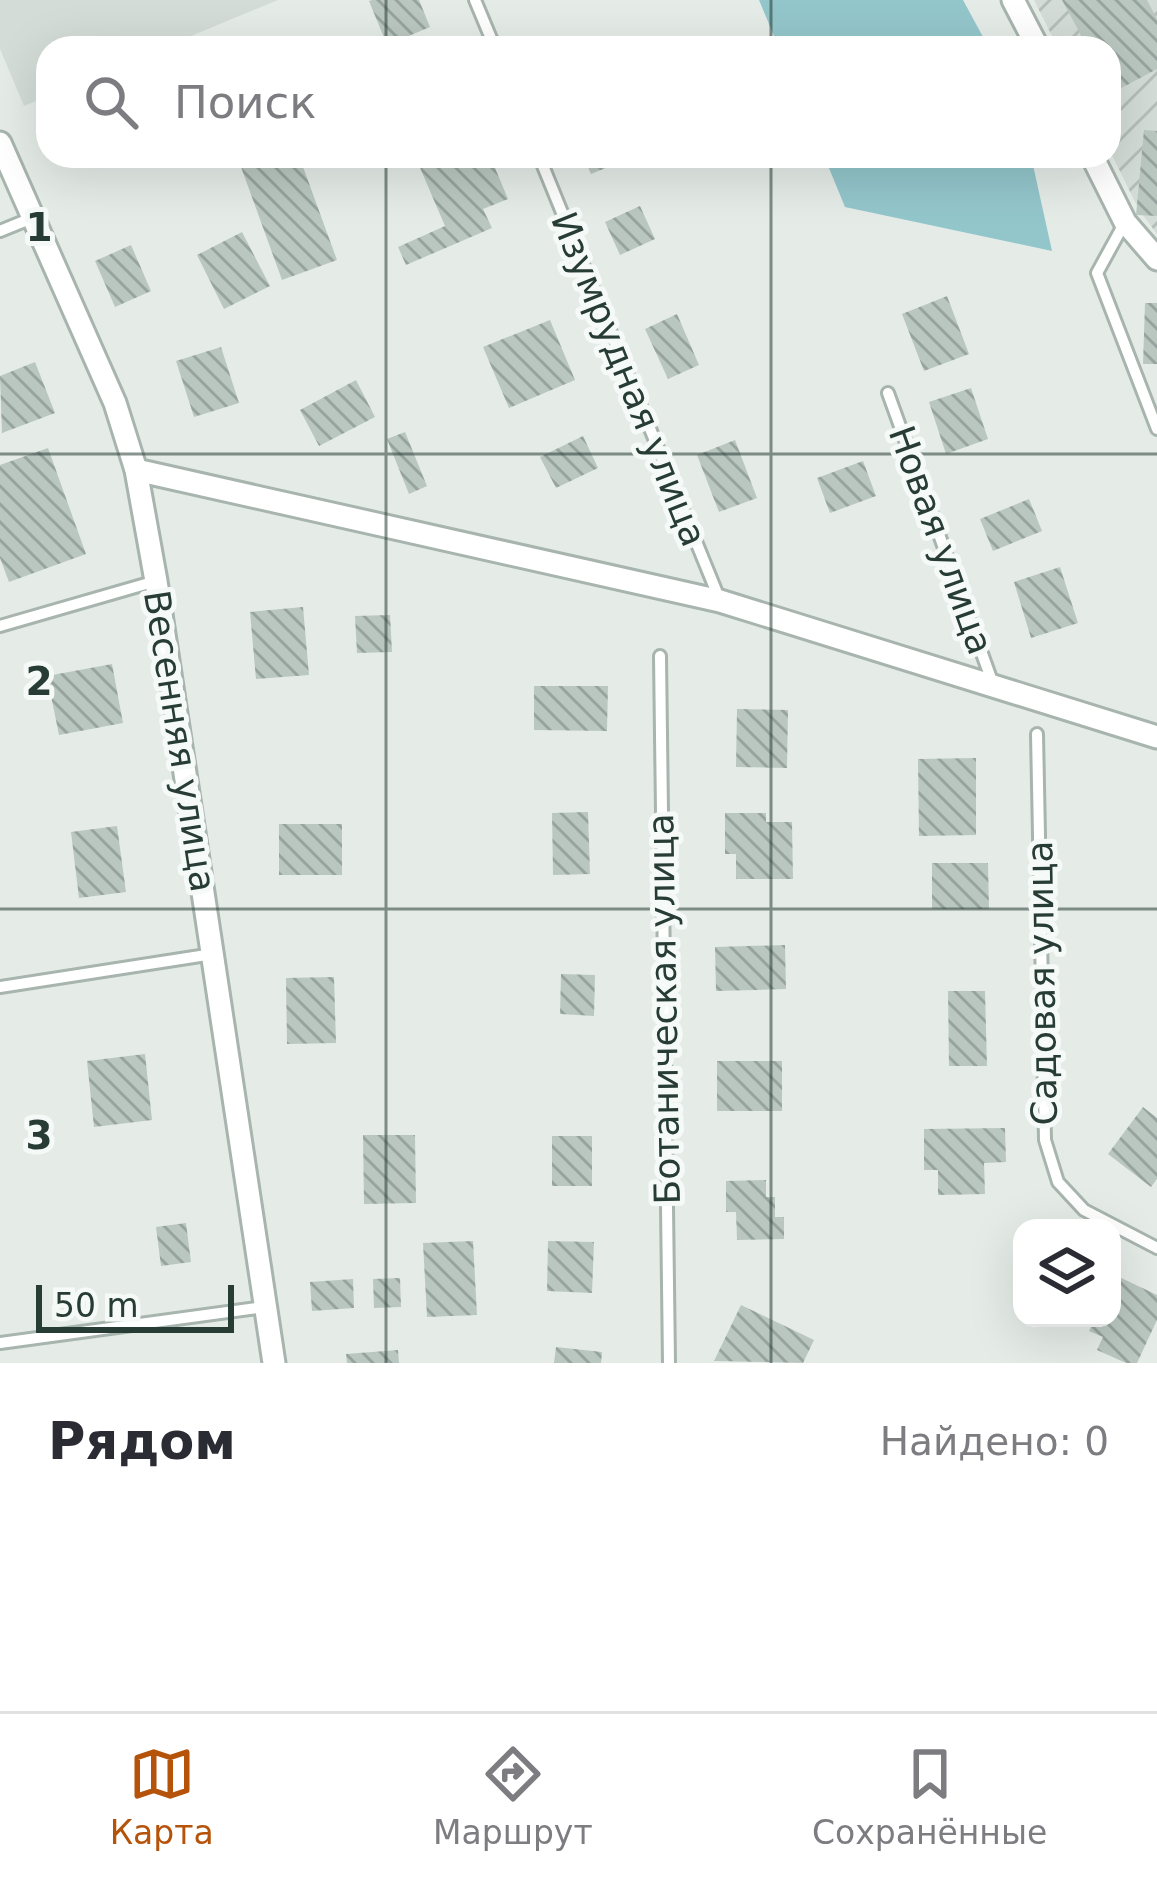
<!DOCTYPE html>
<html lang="ru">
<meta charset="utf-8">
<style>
:root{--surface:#fff;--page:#f2f2f3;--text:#2b2b33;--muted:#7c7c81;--line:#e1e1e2;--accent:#b45309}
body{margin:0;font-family:"DejaVu Sans",sans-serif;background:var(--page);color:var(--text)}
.controls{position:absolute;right:36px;bottom:36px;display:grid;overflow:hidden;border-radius:24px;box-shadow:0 12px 48px #0002}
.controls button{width:108px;height:108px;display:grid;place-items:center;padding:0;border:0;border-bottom:3px solid var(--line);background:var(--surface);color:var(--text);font:60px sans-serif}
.scale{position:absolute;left:36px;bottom:30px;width:198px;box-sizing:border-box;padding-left:12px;border:6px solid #263c34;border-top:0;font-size:33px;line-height:42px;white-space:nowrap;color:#263c34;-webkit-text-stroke:9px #f5f9f7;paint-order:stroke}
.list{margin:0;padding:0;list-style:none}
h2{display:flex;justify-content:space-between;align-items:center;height:156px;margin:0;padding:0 48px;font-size:51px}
h2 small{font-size:39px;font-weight:400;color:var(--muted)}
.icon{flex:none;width:66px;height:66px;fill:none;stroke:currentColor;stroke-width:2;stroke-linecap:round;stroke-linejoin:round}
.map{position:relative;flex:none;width:1157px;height:1363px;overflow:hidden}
.search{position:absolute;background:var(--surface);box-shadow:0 12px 48px #0002;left:36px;right:36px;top:36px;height:132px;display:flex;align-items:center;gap:30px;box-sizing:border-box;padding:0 42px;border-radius:36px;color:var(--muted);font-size:45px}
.sheet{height:348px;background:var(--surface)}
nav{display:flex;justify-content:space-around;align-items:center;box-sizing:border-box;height:168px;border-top:3px solid var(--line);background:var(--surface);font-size:33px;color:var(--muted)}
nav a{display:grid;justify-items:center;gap:6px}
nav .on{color:var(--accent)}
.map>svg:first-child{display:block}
.built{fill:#d3dcd7}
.industrial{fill:url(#industrial-furrows)}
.water{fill:#93c6cb}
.building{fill:url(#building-back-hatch)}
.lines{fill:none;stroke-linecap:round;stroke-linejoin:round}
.lane-casing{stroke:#a8b4ae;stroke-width:16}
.street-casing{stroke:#a8b4ae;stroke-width:27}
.lane{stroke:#fff;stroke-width:10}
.street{stroke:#fff;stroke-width:21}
.grid{fill:none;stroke:#263c34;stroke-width:3;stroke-opacity:0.55}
.labels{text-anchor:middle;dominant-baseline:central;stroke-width:10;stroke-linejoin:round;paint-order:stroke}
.street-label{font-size:36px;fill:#263c34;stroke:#f5f9f7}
.grid-label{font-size:39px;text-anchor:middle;font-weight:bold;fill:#263c34;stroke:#f5f9f7;stroke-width:10;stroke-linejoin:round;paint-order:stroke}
</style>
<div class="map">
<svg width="1157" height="1363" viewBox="0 0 1157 1363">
<defs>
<pattern id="industrial-furrows" width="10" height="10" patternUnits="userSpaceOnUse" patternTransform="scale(3)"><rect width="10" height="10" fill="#d3dcd7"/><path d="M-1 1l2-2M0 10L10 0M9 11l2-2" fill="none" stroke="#b5beb9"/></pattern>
<pattern id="building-back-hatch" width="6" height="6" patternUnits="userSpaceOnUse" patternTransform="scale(3)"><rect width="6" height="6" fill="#bac7c1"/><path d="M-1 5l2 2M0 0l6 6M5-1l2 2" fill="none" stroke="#97a39e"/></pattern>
</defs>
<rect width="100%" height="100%" fill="#e5ece8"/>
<polygon class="built" points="0,0 278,0 162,48 48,48 48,96 24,106 0,49"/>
<polygon class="industrial" points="1034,0 1157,0 1157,234 1139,210 1109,149 1109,48 1058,48"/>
<g class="water">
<polygon points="759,0 963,0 989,48 779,48"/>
<polygon points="824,156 1031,156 1052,251 845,207"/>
</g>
<g class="building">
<polygon points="372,0 419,0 430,27 387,45 369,1"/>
<polygon points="1062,0 1147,0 1157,19 1157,69 1112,93 1109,87 1109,48 1088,48"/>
<polygon points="1144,130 1157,131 1157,216 1136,215"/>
<polygon points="237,156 299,156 337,260 282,280"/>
<polygon points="415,156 490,156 508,199 483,209 492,228 406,265 398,247 445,226"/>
<polygon points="583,156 635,156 591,174"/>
<polygon points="640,206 655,239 620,255 605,222"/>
<polygon points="242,232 270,286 224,309 197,255"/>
<polygon points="131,245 151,291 115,307 95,261"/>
<polygon points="947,296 969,354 924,371 902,314"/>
<polygon points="1145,303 1157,303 1157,364 1143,364"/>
<polygon points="677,314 699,365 668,379 645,329"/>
<polygon points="550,320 575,380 509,408 483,347"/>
<polygon points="221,347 239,403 194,417 176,361"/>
<polygon points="35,362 55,413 2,433 0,376"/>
<polygon points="356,380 375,417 319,446 300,410"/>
<polygon points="971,388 988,439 946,454 929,402"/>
<polygon points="405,432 427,486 409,494 387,439"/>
<polygon points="583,436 598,468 556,488 540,457"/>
<polygon points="735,440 757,498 719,512 697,455"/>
<polygon points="48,448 86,554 9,582 0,558 0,465"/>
<polygon points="863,461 876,496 830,513 817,478"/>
<polygon points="1029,499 1042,531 993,551 980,519"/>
<polygon points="1060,567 1078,623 1031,638 1014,582"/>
<polygon points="303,607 309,675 256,679 250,612"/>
<polygon points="390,615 392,652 357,653 355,616"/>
<polygon points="112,664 123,723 59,735 47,676"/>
<polygon points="534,686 608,686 607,731 534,730"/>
<polygon points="737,709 788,710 787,768 736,767"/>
<polygon points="976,758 976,835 919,836 918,759"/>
<polygon points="588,812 590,874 553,875 552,813"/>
<polygon points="725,813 766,813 766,822 792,822 793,879 736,879 736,854 725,854"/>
<rect x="279" y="824" width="63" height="51"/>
<polygon points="117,826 126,892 79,898 71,832"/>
<polygon points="932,863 988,863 989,909 932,909"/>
<polygon points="785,945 786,989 716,991 715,947"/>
<polygon points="561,974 595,975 594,1016 560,1014"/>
<polygon points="334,977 336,1043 287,1044 286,978"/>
<polygon points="948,991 985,991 987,1066 949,1066"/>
<polygon points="145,1054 152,1120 94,1127 87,1061"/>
<rect x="717" y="1061" width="65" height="50"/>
<polygon points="1143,1107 1157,1118 1157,1179 1151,1187 1108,1154"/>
<polygon points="1005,1128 1006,1162 984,1163 985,1194 938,1195 938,1170 924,1170 924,1129"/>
<polygon points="363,1135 415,1135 416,1203 364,1204"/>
<rect x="552" y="1136" width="40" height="50"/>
<polygon points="766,1180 766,1197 775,1197 775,1217 784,1217 784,1239 737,1240 736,1212 726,1212 726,1181"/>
<polygon points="186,1223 191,1262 161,1266 156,1227"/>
<polygon points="473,1241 477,1315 427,1317 423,1243"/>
<polygon points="548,1241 594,1242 592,1293 547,1291"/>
<polygon points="1115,1275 1157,1295 1157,1320 1137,1363 1126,1363 1097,1350 1103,1337 1089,1331 1095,1318 1112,1318 1112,1281"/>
<polygon points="400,1278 401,1307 374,1308 373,1279"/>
<polygon points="353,1279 354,1308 312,1311 310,1282"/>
<polygon points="741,1305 814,1340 803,1363 714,1361"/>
<polygon points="556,1347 602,1352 601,1363 554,1363"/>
<polygon points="398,1350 399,1363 347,1363 346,1354"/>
</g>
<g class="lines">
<defs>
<g id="lane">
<polyline points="475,0 495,48"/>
<polyline points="539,156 719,598"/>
<polyline points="1125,222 1097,273 1157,429"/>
<polyline points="0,231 32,218"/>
<polyline points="888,393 993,684"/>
<polyline points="0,626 156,581"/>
<polyline points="660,656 669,1363"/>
<polyline points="1037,734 1045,1140 1058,1182 1084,1210 1157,1248"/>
<polyline points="0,987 213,954"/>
<polyline points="0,1343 264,1307"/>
</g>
<g id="street">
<polyline points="1013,0 1038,48"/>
<polyline points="0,143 115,403 136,470 156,581 274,1363"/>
<polyline points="1092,156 1125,222 1157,259"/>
<polyline points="136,470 720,601 1157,737"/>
</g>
</defs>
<use href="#lane" class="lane-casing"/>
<use href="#street" class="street-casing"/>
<use href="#lane" class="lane"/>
<use href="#street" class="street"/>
</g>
<path class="grid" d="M386,0V48M771,0V48M386,156V1363M771,156V1363M0,454H1157M0,909H1157"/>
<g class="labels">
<g class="street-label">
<text transform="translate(629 379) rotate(68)">Изумрудная улица</text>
<text transform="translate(941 540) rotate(70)">Новая улица</text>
<text transform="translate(180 741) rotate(81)">Весенняя улица</text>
<text transform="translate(1042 983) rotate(-91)">Садовая улица</text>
<text transform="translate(664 1009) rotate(-91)">Ботаническая улица</text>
</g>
</g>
<g class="grid-label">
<text x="39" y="241">1</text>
<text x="39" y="695">2</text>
<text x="39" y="1149">3</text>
</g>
</svg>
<div class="controls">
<button><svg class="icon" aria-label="layers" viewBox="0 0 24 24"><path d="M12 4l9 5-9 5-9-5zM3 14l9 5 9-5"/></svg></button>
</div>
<div class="scale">50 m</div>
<div class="search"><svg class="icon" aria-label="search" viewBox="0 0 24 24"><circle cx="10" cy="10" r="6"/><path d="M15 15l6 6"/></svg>Поиск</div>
</div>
<section class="sheet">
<h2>Рядом<small>Найдено: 0</small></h2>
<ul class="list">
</ul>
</section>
<nav>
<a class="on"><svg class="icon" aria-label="map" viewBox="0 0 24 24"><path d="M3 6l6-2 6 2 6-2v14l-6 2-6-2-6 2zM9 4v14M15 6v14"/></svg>Карта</a>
<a><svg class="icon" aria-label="directions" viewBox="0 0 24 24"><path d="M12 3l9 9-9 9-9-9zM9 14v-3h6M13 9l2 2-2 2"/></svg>Маршрут</a>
<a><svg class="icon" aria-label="saved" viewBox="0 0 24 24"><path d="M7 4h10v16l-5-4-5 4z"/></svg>Сохранённые</a>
</nav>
